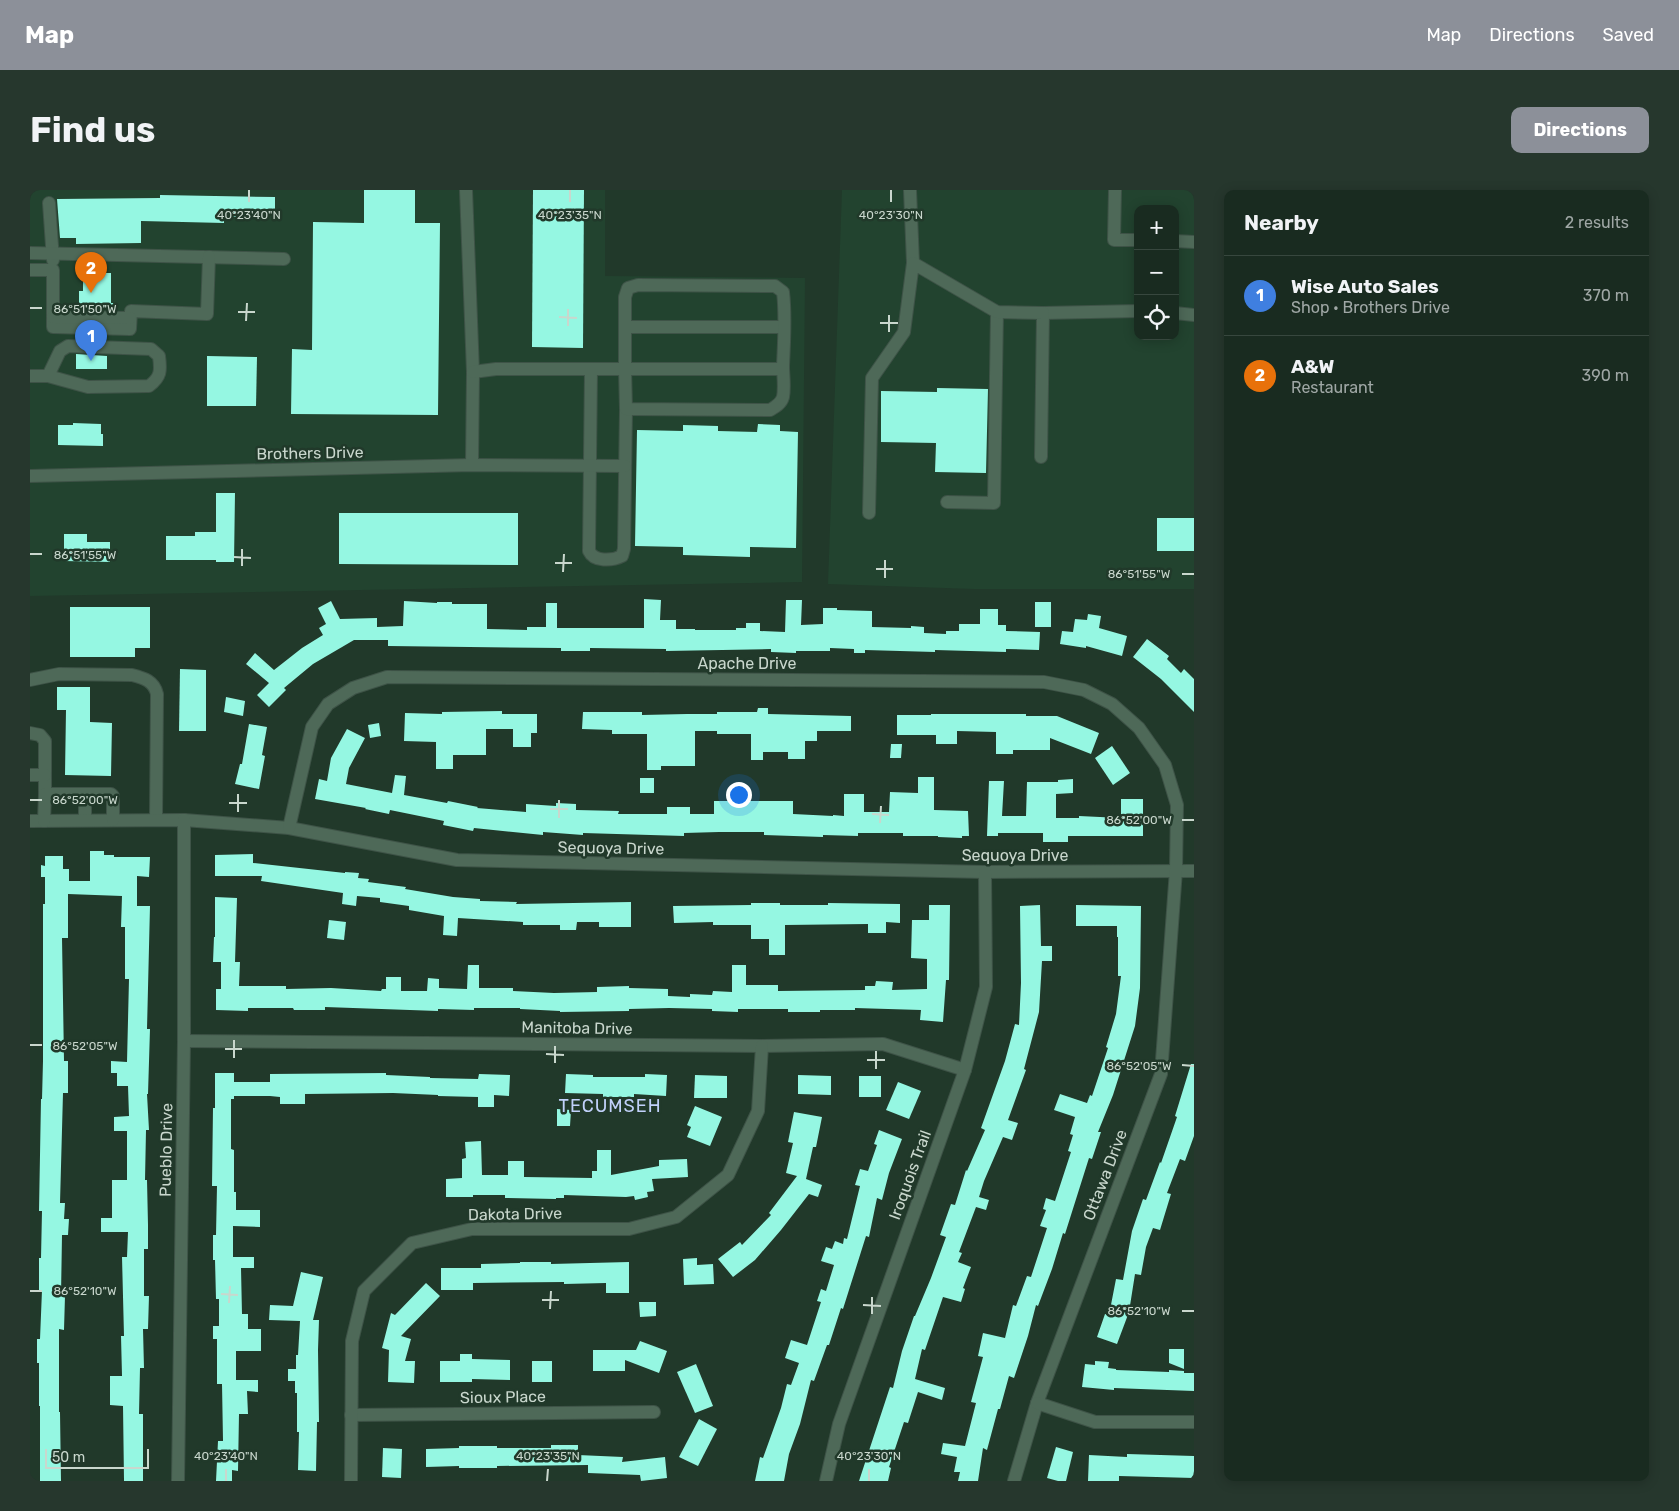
<!DOCTYPE html>
<meta charset="utf-8">
<style>
:root{--surface:#192b20;--page:#26372d;--text:#f1f3f6;--muted:#9fa7a5;--line:#37473e;--accent:#8c9099}
body{margin:0;font-family:Rubik,sans-serif;background:var(--page);color:var(--text)}
.controls{position:absolute;right:15px;top:15px;display:grid;overflow:hidden;border-radius:10px;box-shadow:0 2px 12px #0003}
.controls button{width:45px;height:45px;display:grid;place-items:center;padding:0;border:0;border-bottom:1px solid var(--line);background:var(--surface);color:var(--text);font:25px sans-serif}
.scale{position:absolute;left:15px;bottom:12px;width:104px;box-sizing:border-box;padding-left:5px;border:2px solid #c9d7cd;border-top:0;font-size:14px;line-height:18px;white-space:nowrap;color:#c9d7cd;-webkit-text-stroke:4px #21392a;paint-order:stroke}
.you{position:absolute;left:708px;top:604px;width:18px;height:18px;margin:-12px;border:4px solid #fff;border-radius:50%;background:#1a73e8;box-shadow:0 0 0 8px #1a73e833}
.badge{display:grid;place-items:center;width:32px;height:32px;border-radius:50%;background:var(--accent);color:#fff;font-size:16px;font-weight:700}
.pin{position:absolute;translate:-50% -41px;filter:drop-shadow(0 1px 2px #0008)}
.pin::after{content:'';position:absolute;top:26px;width:18px;height:15px;background:inherit;clip-path:polygon(0 0,100% 0,50% 100%)}
.list{margin:0;padding:0;list-style:none}
h2{display:flex;justify-content:space-between;align-items:center;height:65px;margin:0;padding:0 20px;font-size:21px}
h2 small{font-size:16px;font-weight:400;color:var(--muted)}
.list li{display:grid;grid-template-columns:32px 1fr auto;gap:15px;align-items:center;box-sizing:border-box;height:80px;padding:0 20px;border-top:1px solid var(--line)}
.list b{display:block;font-size:19px;white-space:nowrap}
.list p{margin:0;font-size:16px;white-space:nowrap;color:var(--muted)}
.list em{font-size:16px;font-style:normal;color:var(--muted)}
.icon{flex:none;width:28px;height:28px;fill:none;stroke:currentColor;stroke-width:2;stroke-linecap:round;stroke-linejoin:round}
.map{position:relative;flex:none;width:1164px;height:1291px;overflow:hidden;border-radius:10px}
header{display:flex;align-items:center;gap:30px;box-sizing:border-box;height:70px;padding:0 25px;background:var(--accent);color:#fff}
header strong{font-size:24px}
nav{display:flex;gap:28px;margin-inline-start:auto;font-size:18px}
.intro{display:flex;align-items:center;justify-content:space-between;box-sizing:border-box;height:120px;padding:0 30px}
h1{margin:0;font-size:35px}
.button{padding:12px 22px;border-radius:10px;background:var(--accent);color:#fff;font-size:18px;font-weight:700}
main{display:flex;gap:30px;padding:0 30px}
aside{flex:1;background:var(--surface);border-radius:10px;box-shadow:0 2px 12px #0003}
.map>svg:first-child{display:block}
.built{fill:#22432f;fill-rule:evenodd}
.building{fill:#95f7e2}
.lines{fill:none;stroke-linecap:round;stroke-linejoin:round}
.minor-casing{stroke:#3e5347;stroke-width:14}
.minor{stroke:#4e6958;stroke-width:12}
.ticks{fill:none;stroke:#c9d7cd;stroke-width:2}
.labels{text-anchor:middle;dominant-baseline:central;stroke-width:5;stroke-linejoin:round;paint-order:stroke}
.street-label{font-size:16px;fill:#c9d7cd;stroke:#21392a}
.neighbourhood-label{font-size:18px;letter-spacing:1px;fill:#c1d1fa;stroke:#21392a}
.ticks-label{font-size:12px;text-anchor:middle;fill:#c9d7cd;stroke:#21392a;stroke-width:5;stroke-linejoin:round;paint-order:stroke}
</style>
<header>
<strong>Map</strong>
<nav><a>Map</a><a>Directions</a><a>Saved</a></nav>
</header>
<div class="intro"><h1>Find us</h1><a class="button">Directions</a></div>
<main>
<div class="map">
<svg width="1164" height="1291" viewBox="0 0 1164 1291">
<rect width="100%" height="100%" fill="#21392a"/>
<g class="built">
<polygon points="0,0 575,0 575,86 775,88 772,392 0,406"/>
<path d="M812,0H1164V399H944L798,394ZM1108,19H1145V146H1108Z"/>
</g>
<g class="building">
<polygon points="334,0 385,0 385,33 410,33 408,225 261,224 262,159 282,160 283,32 334,33"/>
<polygon points="503,0 554,0 553,158 502,157"/>
<polygon points="130,5 245,7 245,20 220,19 220,27 194,27 194,33 111,31 111,53 46,54 46,48 30,48 27,9 130,8"/>
<polygon points="53,83 81,83 81,113 85,113 85,120 49,119 49,101 53,101"/>
<polygon points="46,164 77,166 77,179 46,179"/>
<polygon points="177,166 227,167 226,216 177,216"/>
<polygon points="907,198 958,199 956,283 905,282 906,253 851,252 851,201 907,202"/>
<polygon points="43,233 71,234 71,244 73,244 73,256 28,255 28,235 43,235"/>
<polygon points="728,234 750,235 750,241 768,242 766,358 720,357 720,367 653,365 653,357 605,356 607,240 653,241 653,235 688,236 688,241 727,242"/>
<polygon points="186,303 205,303 204,372 186,372 186,370 136,370 136,346 165,346 165,342 186,342"/>
<polygon points="309,323 488,323 488,375 309,374"/>
<rect x="1127" y="328" width="37" height="33"/>
<polygon points="34,344 57,344 57,352 80,352 80,372 34,371"/>
<polygon points="614,409 631,410 630,430 646,430 646,439 665,439 665,440 706,440 706,438 716,438 716,433 730,433 730,441 755,442 756,410 772,410 771,435 793,434 793,418 807,418 807,420 842,421 842,437 881,438 881,436 894,437 894,443 916,444 916,441 929,441 929,434 950,434 950,419 968,419 968,435 976,435 976,441 1010,442 1009,460 976,459 976,462 905,460 905,462 835,460 835,463 824,463 824,459 800,458 800,461 766,461 766,463 741,462 741,459 636,461 636,459 560,458 560,461 531,461 531,458 358,456 358,450 324,450 283,474 254,498 256,500 239,517 227,505 239,493 216,474 225,463 244,480 272,458 293,445 289,438 296,434 288,418 301,411 310,429 347,428 347,437 373,436 374,411 407,413 407,412 422,412 422,414 457,414 457,439 497,440 497,437 516,437 516,413 527,413 527,438 614,438"/>
<rect x="1005" y="412" width="16" height="25"/>
<polygon points="40,417 120,417 120,458 105,458 105,467 40,467"/>
<polygon points="1058,424 1071,426 1069,438 1097,446 1092,466 1056,456 1056,458 1030,454 1032,441 1043,442 1045,429 1057,430"/>
<polygon points="1117,449 1139,466 1137,469 1151,483 1154,479 1164,489 1164,522 1131,489 1103,467"/>
<polygon points="150,479 176,480 176,541 149,541"/>
<polygon points="27,497 60,497 60,532 82,533 81,586 35,585 36,520 27,520"/>
<polygon points="196,507 215,511 213,526 194,522"/>
<polygon points="728,518 738,518 738,524 821,526 821,541 787,541 787,551 775,551 775,569 758,569 758,562 733,562 733,570 721,570 721,544 687,544 687,541 665,541 665,576 631,576 631,580 617,580 617,544 582,544 582,540 552,539 553,522 612,522 612,525 657,524 687,524 687,522 727,522"/>
<polygon points="472,521 472,524 507,524 507,543 501,543 501,557 483,557 483,539 456,539 456,565 423,565 423,579 406,579 406,552 374,551 375,523 412,524 412,522"/>
<polygon points="901,524 996,524 996,526 1027,526 1069,543 1061,564 1020,548 1020,560 983,560 983,564 966,564 966,542 927,541 927,554 906,554 906,545 867,545 867,525 901,525"/>
<polygon points="349,533 351,546 340,548 338,535"/>
<polygon points="219,534 237,537 232,565 235,566 229,599 205,594 210,574 212,574"/>
<polygon points="317,539 335,548 319,578 316,594 362,603 365,585 376,586 374,605 417,613 418,611 448,617 447,618 496,622 496,614 526,616 526,613 546,614 546,620 589,621 588,624 637,624 637,617 660,617 660,624 684,624 684,611 763,611 763,624 803,626 803,625 814,626 814,604 834,604 834,622 859,622 860,602 888,603 888,587 904,587 904,620 938,621 939,646 932,646 932,648 908,647 908,646 873,646 873,643 828,643 828,646 793,645 793,647 734,645 734,642 689,642 654,643 654,646 553,643 553,645 513,642 513,645 444,638 443,641 413,635 414,631 360,620 359,624 335,619 336,618 285,609 289,589 297,591 301,568"/>
<polygon points="861,554 872,554 871,568 860,568"/>
<polygon points="1082,556 1100,583 1083,595 1065,568"/>
<rect x="610" y="588" width="14" height="15"/>
<polygon points="1043,589 1043,603 1026,604 1026,628 1049,628 1049,626 1091,628 1091,609 1113,609 1113,646 1038,646 1038,652 1013,652 1013,643 968,643 968,646 957,646 959,591 974,591 972,626 996,626 997,592 1028,592 1028,590"/>
<polygon points="60,661 74,661 74,665 84,665 84,667 120,667 119,687 107,686 107,716 120,716 117,839 120,839 118,904 117,904 119,940 116,940 115,990 117,990 118,1035 118,1059 114,1059 114,1106 119,1106 118,1139 113,1139 114,1178 110,1178 109,1224 113,1224 113,1291 94,1291 93,1216 80,1215 80,1186 92,1186 91,1146 94,1146 92,1067 97,1067 98,1042 71,1042 71,1028 82,1028 82,990 97,990 97,941 84,941 84,927 99,926 98,896 87,896 87,883 81,883 81,871 97,872 99,789 95,789 95,737 91,737 92,706 38,704 38,748 32,748 34,871 38,871 38,903 33,903 30,1013 35,1013 34,1029 39,1029 38,1045 32,1045 31,1106 35,1106 34,1140 29,1139 29,1222 30,1222 31,1291 10,1291 10,1216 9,1216 9,1173 7,1173 7,1149 10,1149 12,1100 9,1100 9,1068 11,1068 12,1021 9,1021 11,909 12,909 13,871 13,714 15,714 15,687 11,687 11,675 15,676 15,666 33,666 33,679 39,679 39,691 60,691"/>
<polygon points="223,664 223,673 315,683 315,682 329,683 328,688 339,689 338,692 376,697 375,699 423,707 450,709 450,711 487,712 486,714 601,712 601,737 569,737 569,732 547,732 546,740 530,740 530,735 493,735 493,732 428,728 427,746 413,745 414,726 379,720 379,716 350,712 350,708 327,706 326,716 312,714 313,703 231,691 232,686 185,686 185,665"/>
<polygon points="185,707 207,708 205,772 210,772 209,796 256,796 256,799 301,798 351,801 352,799 356,799 356,787 371,787 371,801 397,801 398,788 409,789 409,798 437,799 438,775 449,775 449,798 483,798 483,801 524,803 567,802 567,797 599,796 599,798 638,799 638,806 660,807 660,804 682,805 683,801 702,802 702,775 716,775 716,795 748,795 748,801 835,800 835,796 845,796 846,791 863,792 862,800 897,799 897,769 881,768 882,730 899,730 899,715 920,715 919,790 916,790 913,832 890,830 891,820 825,818 825,820 790,820 790,822 758,822 758,819 708,819 708,822 682,821 682,819 639,818 599,819 599,821 530,822 530,821 490,819 490,818 444,818 444,820 408,819 408,821 295,817 295,820 264,820 263,818 218,818 218,821 186,820 186,799 191,799 191,772 183,772 184,747 185,747"/>
<polygon points="721,713 750,713 750,715 798,715 798,713 870,714 870,733 856,732 856,743 838,743 838,734 755,735 755,765 739,765 739,749 721,749 721,735 683,735 683,732 644,733 643,716 721,715"/>
<polygon points="1010,715 1011,756 1022,756 1022,771 1012,771 1009,822 994,879 996,880 978,930 988,933 982,950 973,947 954,991 949,1007 959,1010 956,1020 946,1017 929,1062 932,1063 928,1072 941,1077 933,1098 935,1099 931,1112 913,1107 895,1160 892,1159 885,1189 915,1198 912,1210 888,1202 878,1233 874,1232 859,1277 861,1278 858,1291 829,1291 860,1197 863,1198 872,1161 884,1126 885,1126 901,1088 916,1047 910,1045 921,1014 925,1015 936,980 937,981 955,940 951,938 975,871 985,834 989,835 991,793 990,716"/>
<polygon points="1046,715 1111,716 1110,798 1105,836 1083,905 1068,942 1071,942 1062,969 1059,968 1035,1044 1033,1043 1022,1079 1008,1116 1006,1115 998,1146 984,1188 979,1186 970,1219 968,1219 957,1260 953,1258 948,1291 928,1291 930,1282 924,1282 927,1267 911,1264 913,1253 935,1256 946,1213 941,1212 953,1167 948,1166 953,1143 975,1148 983,1115 986,1116 997,1086 1001,1087 1017,1038 1010,1036 1016,1020 1013,1019 1016,1008 1025,1011 1041,962 1038,961 1043,945 1040,944 1045,927 1024,920 1030,904 1057,913 1060,905 1062,906 1078,858 1076,857 1086,824 1091,786 1088,786 1088,747 1087,747 1087,736 1046,736"/>
<polygon points="299,730 316,732 314,750 297,748"/>
<polygon points="1161,874 1164,874 1164,946 1155,971 1150,969 1137,1003 1141,1004 1130,1040 1123,1038 1116,1057 1111,1085 1105,1084 1099,1122 1087,1154 1067,1147 1075,1124 1079,1125 1086,1089 1093,1090 1102,1041 1113,1009 1116,1010 1130,972 1131,973 1147,927 1145,926"/>
<polygon points="185,883 204,883 204,892 240,892 240,884 356,883 356,885 400,887 400,888 448,889 449,884 480,885 479,906 464,905 464,917 448,917 448,907 408,906 408,905 363,903 275,904 275,914 250,914 250,907 240,906 204,906 204,909 201,909 201,959 204,960 204,1002 206,1002 206,1020 230,1020 230,1037 203,1036 203,1067 224,1067 224,1078 211,1078 212,1124 218,1124 218,1139 231,1139 231,1161 206,1161 206,1190 228,1190 228,1202 217,1201 218,1224 209,1224 208,1281 202,1280 202,1291 186,1291 188,1251 193,1251 192,1194 187,1194 187,1149 183,1149 183,1136 189,1136 189,1109 186,1109 185,1070 183,1070 183,1045 186,1045 187,996 182,996 183,918 185,918"/>
<polygon points="536,884 563,885 563,887 615,887 615,884 637,885 636,906 604,904 604,907 573,907 573,904 535,903"/>
<polygon points="665,885 697,886 697,908 664,908"/>
<polygon points="768,885 801,886 801,905 768,904"/>
<rect x="829" y="886" width="22" height="21"/>
<polygon points="868,892 891,901 879,929 856,920"/>
<polygon points="665,916 692,927 680,956 657,947 661,937 657,935"/>
<polygon points="527,919 541,920 540,936 527,936"/>
<polygon points="764,922 792,927 786,957 783,957 776,989 792,995 788,1007 779,1004 751,1040 725,1070 703,1087 688,1069 710,1052 712,1055 741,1025 739,1023 767,986 756,983 763,953 758,952"/>
<polygon points="849,940 872,949 859,983 852,1010 847,1008 839,1047 836,1046 813,1119 811,1118 799,1155 797,1155 784,1191 781,1190 770,1234 759,1264 754,1291 725,1291 730,1267 733,1268 751,1218 757,1194 761,1195 769,1173 755,1168 761,1150 777,1155 791,1112 787,1111 791,1099 796,1101 804,1075 791,1071 796,1057 802,1059 805,1051 813,1054 814,1048 817,1049 830,996 825,995 830,979 838,981 847,955 844,954"/>
<polygon points="451,951 452,985 478,985 478,971 494,971 494,987 562,988 562,981 567,981 567,960 581,960 581,985 629,976 629,970 657,969 658,987 622,989 624,1001 617,1002 618,1007 605,1010 604,1006 596,1007 534,1005 534,1008 526,1008 526,1009 475,1008 475,1005 443,1005 443,1007 416,1007 416,989 432,988 432,969 436,968 435,952"/>
<polygon points="667,1068 667,1075 683,1074 684,1094 654,1095 653,1069"/>
<polygon points="490,1072 521,1072 521,1074 599,1072 599,1103 576,1103 576,1093 534,1094 534,1092 443,1093 443,1100 411,1100 411,1078 451,1078 451,1074 490,1073"/>
<polygon points="271,1082 293,1087 283,1130 289,1130 288,1160 289,1232 287,1232 286,1281 268,1280 269,1242 267,1242 267,1203 265,1203 265,1191 258,1191 258,1179 266,1179 266,1165 268,1165 270,1131 239,1130 240,1115 263,1116"/>
<polygon points="396,1093 410,1106 371,1146 381,1149 375,1171 385,1171 384,1193 358,1192 359,1160 352,1158 361,1123 365,1125"/>
<polygon points="609,1112 626,1112 626,1126 610,1127"/>
<polygon points="610,1151 637,1161 629,1183 595,1170 595,1181 563,1181 563,1160 606,1160"/>
<polygon points="1139,1159 1154,1159 1154,1179 1139,1173"/>
<polygon points="430,1164 442,1164 442,1169 480,1170 480,1190 442,1189 442,1192 410,1192 410,1171 430,1171"/>
<rect x="502" y="1171" width="20" height="21"/>
<polygon points="1065,1171 1079,1172 1078,1178 1086,1179 1086,1180 1139,1182 1139,1180 1154,1181 1154,1183 1164,1183 1164,1201 1084,1198 1084,1200 1052,1197 1055,1174 1065,1175"/>
<polygon points="666,1174 683,1216 665,1223 647,1182"/>
<polygon points="669,1229 687,1239 668,1276 649,1267"/>
<polygon points="521,1255 548,1255 548,1265 593,1267 592,1272 635,1267 637,1288 611,1291 610,1285 558,1283 558,1275 467,1276 467,1278 429,1278 429,1276 396,1277 396,1259 429,1258 429,1256 467,1256 467,1258 521,1258"/>
<polygon points="1026,1257 1043,1262 1036,1291 1028,1291 1017,1288"/>
<polygon points="353,1258 372,1259 371,1288 352,1287"/>
<polygon points="1097,1264 1164,1266 1164,1288 1089,1286 1089,1291 1058,1291 1059,1265 1097,1267"/>
</g>
<g class="lines">
<defs>
<g id="minor">
<polyline points="436,0 443,182 442,275"/>
<polyline points="880,0 883,73"/>
<polyline points="1085,0 1084,50 1108,50"/>
<polyline points="19,13 23,70"/>
<polyline points="1145,51 1164,52"/>
<polyline points="0,63 254,69"/>
<polyline points="0,80 23,80 23,137 100,139 101,121 177,124 179,67"/>
<polyline points="1013,123 1108,121"/>
<polyline points="1145,123 1164,125"/>
<polyline points="23,127 100,128"/>
<polyline points="595,137 754,137"/>
<path d="M561,179L559,361C564,372 582,371 592,366L594,359L596,219"/>
<path d="M443,182L466,179H595V107L598,98L608,95L745,96L753,102C756,126 754,151 753,176C753,185 755,197 753,207C751,214 745,217 740,220L596,219L595,179H753"/>
<path d="M0,186H18L58,197L119,196C131,187 131,181 129,166L121,159L38,156L30,161L18,186"/>
<polyline points="0,286 442,275 595,276"/>
<polyline points="917,312 964,313 967,122"/>
<polyline points="839,323 842,188 874,142 883,73 967,122 1013,123 1011,267"/>
<path d="M0,490L29,484L102,485C114,488 124,491 127,504L126,630"/>
<polyline points="0,543 10,545 15,551 15,604"/>
<polyline points="0,585 15,585"/>
<polyline points="55,604 55,630"/>
<polyline points="0,631 154,630 259,638 427,670 955,682 1164,681"/>
<polyline points="14,631 15,604 81,604 83,606 83,630"/>
<polyline points="259,638 282,537 298,514 323,498 357,487 1014,492 1054,500 1082,514 1109,538 1135,575 1147,615 1146,680 1131,884 1007,1213 984,1291"/>
<polyline points="154,851 732,856 853,854 935,880"/>
<polyline points="1007,1213 1065,1232 1164,1232"/>
<polyline points="321,1225 624,1222"/>
<polyline points="148,1291 154,851 154,630"/>
<polyline points="321,1291 322,1151 334,1101 382,1053 442,1039 599,1039 646,1027 698,985 728,921 732,856"/>
<polyline points="796,1291 809,1234 935,880 956,797 955,682"/>
</g>
</defs>
<use href="#minor" class="minor-casing"/>
<use href="#minor" class="minor"/>
</g>
<path class="ticks" d="M219,12V0M540,12V0M861,12V0M0,118H12M208,122H225M529,127L547,128M216,131L217,113M850,133H868M538,136V119M859,142V125M0,364H12M204,367L221,368M525,373H542M212,376V359M846,379H863M533,382L534,364M1152,384H1164M855,388V370M0,610H12M199,613H217M520,619H538M208,622V604M842,624L859,625M529,628V610M1152,630H1164M850,633L851,616M0,855H12M195,859H212M516,864L534,865M204,868V850M837,870H855M525,873V856M1152,875L1164,876M846,879V861M0,1101H12M191,1104L208,1105M512,1110H529M199,1113L200,1096M833,1115L851,1116M520,1119L521,1101M1152,1121H1164M842,1124V1107M196,1291V1279M517,1291L518,1279M839,1291V1279"/>
<g class="labels">
<g class="street-label">
<text transform="translate(280 263) rotate(-1)">Brothers Drive</text>
<text x="717" y="473">Apache Drive</text>
<text transform="translate(581 658) rotate(1)">Sequoya Drive</text>
<text x="985" y="665">Sequoya Drive</text>
<text transform="translate(547 838) rotate(1)">Manitoba Drive</text>
<text transform="translate(136 960) rotate(-89)">Pueblo Drive</text>
<text transform="translate(880 985) rotate(-70)">Iroquois Trail</text>
<text transform="translate(1075 985) rotate(-69)">Ottawa Drive</text>
<text transform="translate(485 1024) rotate(-1)">Dakota Drive</text>
<text transform="translate(473 1207) rotate(-1)">Sioux Place</text>
</g>
<g class="neighbourhood-label">
<text x="580" y="916">TECUMSEH</text>
</g>
</g>
<g class="ticks-label">
<text x="219" y="29">40°23'40"N</text>
<text x="540" y="29">40°23'35"N</text>
<text x="861" y="29">40°23'30"N</text>
<text x="55" y="123">86°51'50"W</text>
<text x="55" y="369">86°51'55"W</text>
<text x="1109" y="388">86°51'55"W</text>
<text x="55" y="614">86°52'00"W</text>
<text x="1109" y="634">86°52'00"W</text>
<text x="55" y="860">86°52'05"W</text>
<text x="1109" y="880">86°52'05"W</text>
<text x="55" y="1105">86°52'10"W</text>
<text x="1109" y="1125">86°52'10"W</text>
<text x="196" y="1270">40°23'40"N</text>
<text x="518" y="1270">40°23'35"N</text>
<text x="839" y="1270">40°23'30"N</text>
</g>
</svg>
<div class="controls">
<button>+</button>
<button>−</button>
<button><svg class="icon" aria-label="locate" viewBox="0 0 24 24"><circle cx="12" cy="12" r="6"/><path d="M12 2v4M12 18v4M2 12h4M18 12h4"/></svg></button>
</div>
<div class="scale">50 m</div>
<div class="you"></div>
<div class="pin badge" style="left:61px;top:171px;background:#3f7fe0">1</div>
<div class="pin badge" style="left:61px;top:103px;background:#e8710a">2</div>
</div>
<aside>
<h2>Nearby<small>2 results</small></h2>
<ul class="list">
<li><span class="badge" style="background:#3f7fe0">1</span><div><b>Wise Auto Sales</b><p>Shop · Brothers Drive</p></div><em>370 m</em></li>
<li><span class="badge" style="background:#e8710a">2</span><div><b>A&amp;W</b><p>Restaurant</p></div><em>390 m</em></li>
</ul>
</aside>
</main>
